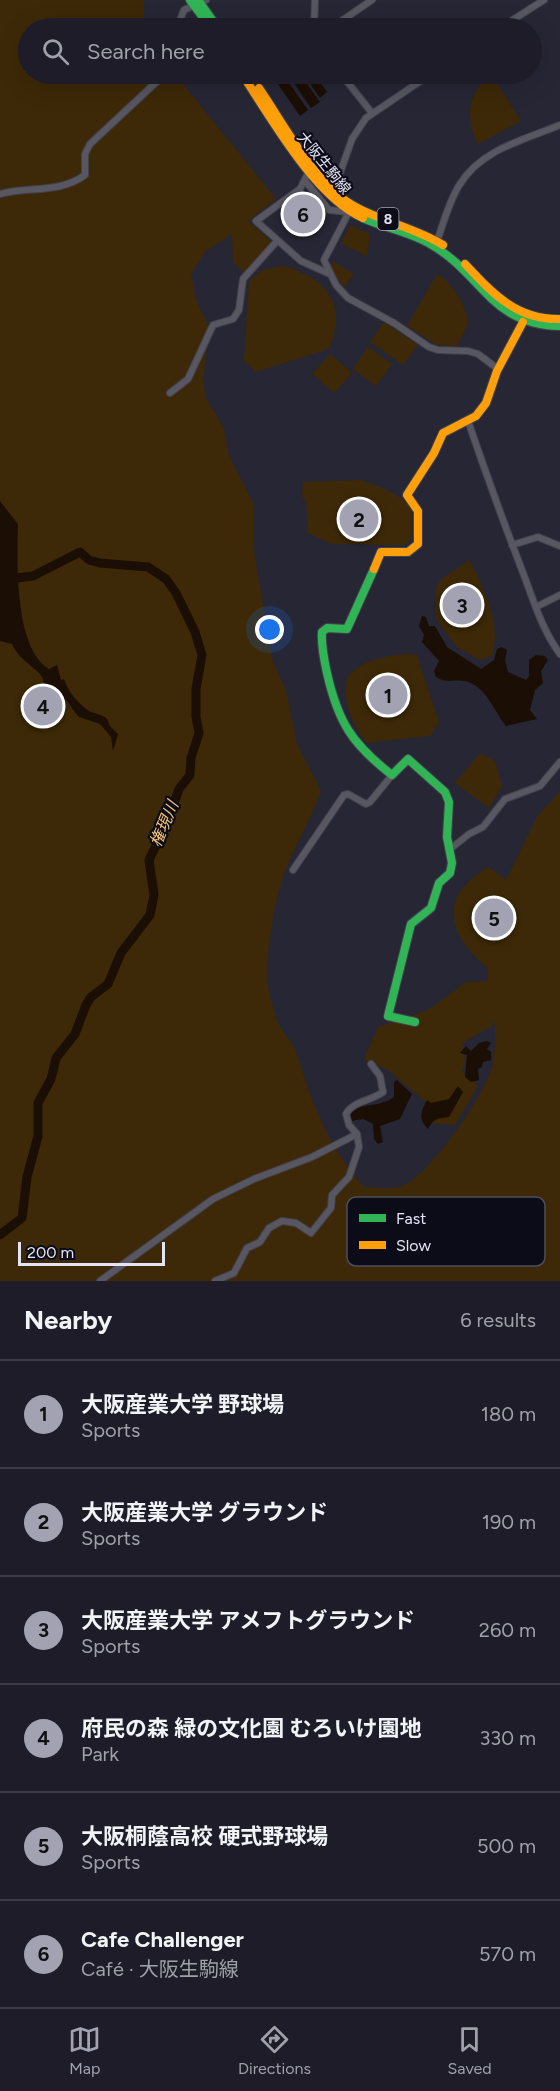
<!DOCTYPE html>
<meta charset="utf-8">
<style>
:root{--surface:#1d1c28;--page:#252530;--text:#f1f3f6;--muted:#a0a1a8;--line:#3b3a45;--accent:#a2a2b2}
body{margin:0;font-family:Figtree,"Noto Sans JP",sans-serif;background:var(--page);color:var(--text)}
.scale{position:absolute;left:18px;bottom:15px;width:147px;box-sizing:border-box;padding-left:6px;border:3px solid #e4e4f6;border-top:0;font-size:16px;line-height:21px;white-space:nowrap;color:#e4e4f6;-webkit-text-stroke:4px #0c0c18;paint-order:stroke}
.you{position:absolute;left:270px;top:630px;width:21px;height:21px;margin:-15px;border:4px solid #fff;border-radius:50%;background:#1a73e8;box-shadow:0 0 0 9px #1a73e833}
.badge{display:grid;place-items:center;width:39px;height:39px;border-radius:50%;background:var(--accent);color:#111;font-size:20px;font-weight:700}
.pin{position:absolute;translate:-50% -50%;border:3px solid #fff;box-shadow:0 2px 6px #0006}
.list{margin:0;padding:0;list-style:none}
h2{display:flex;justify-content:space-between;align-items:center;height:78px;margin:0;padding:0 24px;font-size:26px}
h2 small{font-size:20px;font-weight:400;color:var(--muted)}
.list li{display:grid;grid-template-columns:39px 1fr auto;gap:18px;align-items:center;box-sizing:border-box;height:108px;padding:0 24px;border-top:2px solid var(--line)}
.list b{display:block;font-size:22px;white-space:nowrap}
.list p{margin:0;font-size:20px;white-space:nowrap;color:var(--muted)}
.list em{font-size:20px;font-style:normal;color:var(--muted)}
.icon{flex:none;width:33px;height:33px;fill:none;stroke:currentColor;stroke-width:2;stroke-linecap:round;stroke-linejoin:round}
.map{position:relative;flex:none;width:560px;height:1281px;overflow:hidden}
.search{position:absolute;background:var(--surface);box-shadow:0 6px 24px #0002;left:18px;right:18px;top:18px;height:66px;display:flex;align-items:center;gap:15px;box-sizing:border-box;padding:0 21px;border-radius:33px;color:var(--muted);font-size:22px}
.sheet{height:726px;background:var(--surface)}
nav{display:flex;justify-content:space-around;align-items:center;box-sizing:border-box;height:84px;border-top:2px solid var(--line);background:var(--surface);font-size:16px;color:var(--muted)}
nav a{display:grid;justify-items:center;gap:3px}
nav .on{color:var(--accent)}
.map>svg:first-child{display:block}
.green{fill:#3d2907}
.water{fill:#1b0e05}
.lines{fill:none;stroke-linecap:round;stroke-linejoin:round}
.river{stroke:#1b0e05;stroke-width:9}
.street-casing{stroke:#42424e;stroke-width:8}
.fast-casing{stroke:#42424e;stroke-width:10}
.slow-casing{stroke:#42424e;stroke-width:10}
.street{stroke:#575661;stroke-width:6}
.fast{stroke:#30b455;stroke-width:8}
.slow{stroke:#ff9f0a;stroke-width:8}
.labels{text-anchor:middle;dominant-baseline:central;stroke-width:4.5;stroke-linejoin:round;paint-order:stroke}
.shield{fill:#0c0c18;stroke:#a3a3b3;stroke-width:1.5}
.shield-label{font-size:14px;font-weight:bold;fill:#e4e4f6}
.street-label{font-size:15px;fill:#e4e4f6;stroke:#0c0c18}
.water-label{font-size:16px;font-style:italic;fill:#f7c478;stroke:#0c0c18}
.key{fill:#0c0c18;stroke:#4d4d5b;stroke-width:1.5}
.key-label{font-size:16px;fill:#e4e4f6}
</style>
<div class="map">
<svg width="560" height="1281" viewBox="0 0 560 1281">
<rect width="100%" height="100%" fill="#272635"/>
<g class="green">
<path d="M0,0H144V19L149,28H28V74H175L276,199L248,221L272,242L245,273L233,262L232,234L206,251L191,274L196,300L209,327L203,382L206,398L223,427L229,456L253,503V546L273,662L286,690L297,744L321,791C311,818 298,841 287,866C275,894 263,963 269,992C272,1003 275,1017 280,1027C285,1036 294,1044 297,1054C313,1107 327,1144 364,1187C375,1187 396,1190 405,1185C432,1171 484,1096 492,1067C495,1054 496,1034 494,1021L490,1027L462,1043L465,1060L462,1072L478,1086L455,1125L428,1123V1104L388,1070L364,1059L378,1027L428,1010L466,982L488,981V968C447,935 437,896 489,867L506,880L537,817L560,791V1281H0Z"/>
<path d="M493,77L521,121L478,144C466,122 465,89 493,77Z"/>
<polygon points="350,225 370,234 367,256 341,244"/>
<polygon points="332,261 354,274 344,287 329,268"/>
<path d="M283,266C325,277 350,306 328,349L256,372L244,361L249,280L265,269Z"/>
<path d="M437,274C450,279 471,312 467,325C465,332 460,340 456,347L435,344L407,326Z"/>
<polygon points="384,322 418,345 403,365 370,342"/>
<polygon points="368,347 392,364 376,386 353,369"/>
<polygon points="330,354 352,373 334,393 312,374"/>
<polygon points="362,480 385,489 411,504 411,537 406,545 332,544 308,533 306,499 302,498 303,482"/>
<path d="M469,560C484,588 502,624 492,656L480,660L457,647L436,619L435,592L439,581Z"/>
<path d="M410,654L417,655L439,723L430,736L366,743C352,723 342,702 347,677C363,659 387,655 410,654Z"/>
<polygon points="480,753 495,761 502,787 489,808 455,783"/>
</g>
<g class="water">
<polygon points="291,74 300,74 320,102 311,108 288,75"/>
<polygon points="303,74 314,74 327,92 320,98"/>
<polygon points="285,77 308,110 300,116 277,83"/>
<path d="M0,501L18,524C17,560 14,649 49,669L57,665L61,680L64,679C68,692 78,703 89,711C95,714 102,714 107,719L110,726L118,734L113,751L111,737L100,724L79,717C64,700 71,698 47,693C44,687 45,678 38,672C28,663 16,655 12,644L0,641Z"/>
<path d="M422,616L426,617L429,626H435L447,647L481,669L494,660L497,649L502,647L507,650L505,660L508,672L526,680L529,676V660L536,655L545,656L548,660L541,671L543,683L535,690L530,710L537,719L506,726C494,711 485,684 464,681C452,679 447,684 436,677L434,671L439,661L422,642L424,635L419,626Z"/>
<polygon points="487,1041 491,1043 487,1049 491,1052 491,1060 483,1062 482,1067 478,1069 479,1080 471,1082 465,1077 467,1055 460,1053 466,1046 471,1051 479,1043"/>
<path d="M397,1080L412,1094L400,1119L380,1126L383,1142L378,1144L374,1139L373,1124L363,1119L351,1121L350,1112C364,1102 379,1108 394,1097V1082Z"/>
<path d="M458,1086L463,1092L449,1117C438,1118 433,1119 428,1129C418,1119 421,1111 427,1100L431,1103L449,1099Z"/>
</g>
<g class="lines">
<polyline class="river" points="0,1235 22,1218 27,1177 38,1136 38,1103 51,1079 56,1058 75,1034 86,1005 91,997 108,984 121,953 150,915 154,895 149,860 167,823 179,789 190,775 191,758 199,733 196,717 196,689 202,655 195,632 176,593 166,579 148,567 100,563 89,560 80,552 33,576 17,578"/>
<defs>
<g id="street">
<polyline points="177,28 184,10 206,0"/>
<polyline points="314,28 315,0"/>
<polyline points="331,28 372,0"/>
<polyline points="500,28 544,0"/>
<polyline points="341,74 372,113"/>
<polyline points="309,171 300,189 256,221 301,261 330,274"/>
<polyline points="306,182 329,210 349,212 324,260 336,285 348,298 394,323 429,347 438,350 468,351 478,354 498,369"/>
<polyline points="334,190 352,139 366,118 431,74"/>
<path d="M0,194C29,186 59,194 85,175V154L90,144L165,74"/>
<path d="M437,241C444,222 449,201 460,184C482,149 524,140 560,125"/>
<polyline points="170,393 188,379 213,325 233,319 239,310 243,279 277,241"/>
<path d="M468,421C486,474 505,526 525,578C535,605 543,631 560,654"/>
<polyline points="512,545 538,537 560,546"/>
<polyline points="536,607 560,595"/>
<polyline points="449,850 469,834 483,827 505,799 540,786 560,762"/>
<polyline points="293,870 344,795 348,794 366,804 370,802 392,775"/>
<polyline points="100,1281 213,1199 254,1179 312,1157 357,1134"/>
<path d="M215,1281L234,1273L247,1248L260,1242L269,1228L282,1221L296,1223L311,1233L331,1208L332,1195L349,1177L359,1147L357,1134L349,1125L346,1114C353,1101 371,1101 383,1092L380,1076L371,1064"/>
</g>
<g id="fast">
<polyline points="190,0 211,28"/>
<polyline points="198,0 218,28"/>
<path d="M363,218C385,228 411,232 432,245C483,275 491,325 560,326"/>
<path d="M374,569L347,629L327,628L322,632C321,646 324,659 327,673C338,722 352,744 392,775L408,759L445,792L449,802L447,837L452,863L450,873L439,883L431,908L411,924L388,1016L415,1022"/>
</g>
<g id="slow">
<path d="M242,74C271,118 315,197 363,218"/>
<path d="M259,88C283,123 311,177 346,201C376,221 413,226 443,245"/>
<path d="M465,264C493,294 517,320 560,319"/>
<polyline points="374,569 381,552 408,552 418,544 418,511 407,495 434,453 443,433 476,416 486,403 497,371 523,322"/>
</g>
</defs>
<use href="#street" class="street-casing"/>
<use href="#fast" class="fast-casing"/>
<use href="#slow" class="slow-casing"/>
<use href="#street" class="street"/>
<use href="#fast" class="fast"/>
<use href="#slow" class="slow"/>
</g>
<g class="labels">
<rect class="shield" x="377.5" y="208" width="21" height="22" rx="4.5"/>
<g class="shield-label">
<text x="388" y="219">8</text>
</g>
<g class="street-label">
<text transform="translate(324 163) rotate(51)">大阪生駒線</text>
</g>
<g class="water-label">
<text transform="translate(164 824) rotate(-67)">権現川</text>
</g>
</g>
<rect x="347" y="1197" width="198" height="69" rx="9" class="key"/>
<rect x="359" y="1214" width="27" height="8" fill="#30b455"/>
<rect x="359" y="1241" width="27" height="8" fill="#ff9f0a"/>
<g class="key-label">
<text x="396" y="1224">Fast</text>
<text x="396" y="1251">Slow</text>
</g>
</svg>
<div class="scale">200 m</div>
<div class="you"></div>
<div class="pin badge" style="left:388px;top:695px">1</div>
<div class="pin badge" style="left:359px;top:519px">2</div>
<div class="pin badge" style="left:462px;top:605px">3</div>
<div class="pin badge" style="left:43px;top:706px">4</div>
<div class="pin badge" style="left:494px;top:918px">5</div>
<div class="pin badge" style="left:303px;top:214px">6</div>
<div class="search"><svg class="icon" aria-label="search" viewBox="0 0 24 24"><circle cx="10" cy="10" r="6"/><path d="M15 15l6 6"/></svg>Search here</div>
</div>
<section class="sheet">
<h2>Nearby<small>6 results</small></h2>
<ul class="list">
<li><span class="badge">1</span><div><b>大阪産業大学 野球場</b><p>Sports</p></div><em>180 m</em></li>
<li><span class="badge">2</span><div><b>大阪産業大学 グラウンド</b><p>Sports</p></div><em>190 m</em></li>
<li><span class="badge">3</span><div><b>大阪産業大学 アメフトグラウンド</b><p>Sports</p></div><em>260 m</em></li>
<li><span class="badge">4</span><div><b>府民の森 緑の文化園 むろいけ園地</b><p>Park</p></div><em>330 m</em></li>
<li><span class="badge">5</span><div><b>大阪桐蔭高校 硬式野球場</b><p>Sports</p></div><em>500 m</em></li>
<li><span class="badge">6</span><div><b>Cafe Challenger</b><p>Café · 大阪生駒線</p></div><em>570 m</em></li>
</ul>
</section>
<nav>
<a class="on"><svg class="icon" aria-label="map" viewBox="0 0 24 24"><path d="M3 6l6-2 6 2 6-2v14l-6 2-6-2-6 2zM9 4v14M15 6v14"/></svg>Map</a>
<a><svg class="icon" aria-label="directions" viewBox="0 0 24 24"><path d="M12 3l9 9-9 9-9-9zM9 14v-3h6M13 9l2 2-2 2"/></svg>Directions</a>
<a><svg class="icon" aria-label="saved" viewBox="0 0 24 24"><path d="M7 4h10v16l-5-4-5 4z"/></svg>Saved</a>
</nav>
